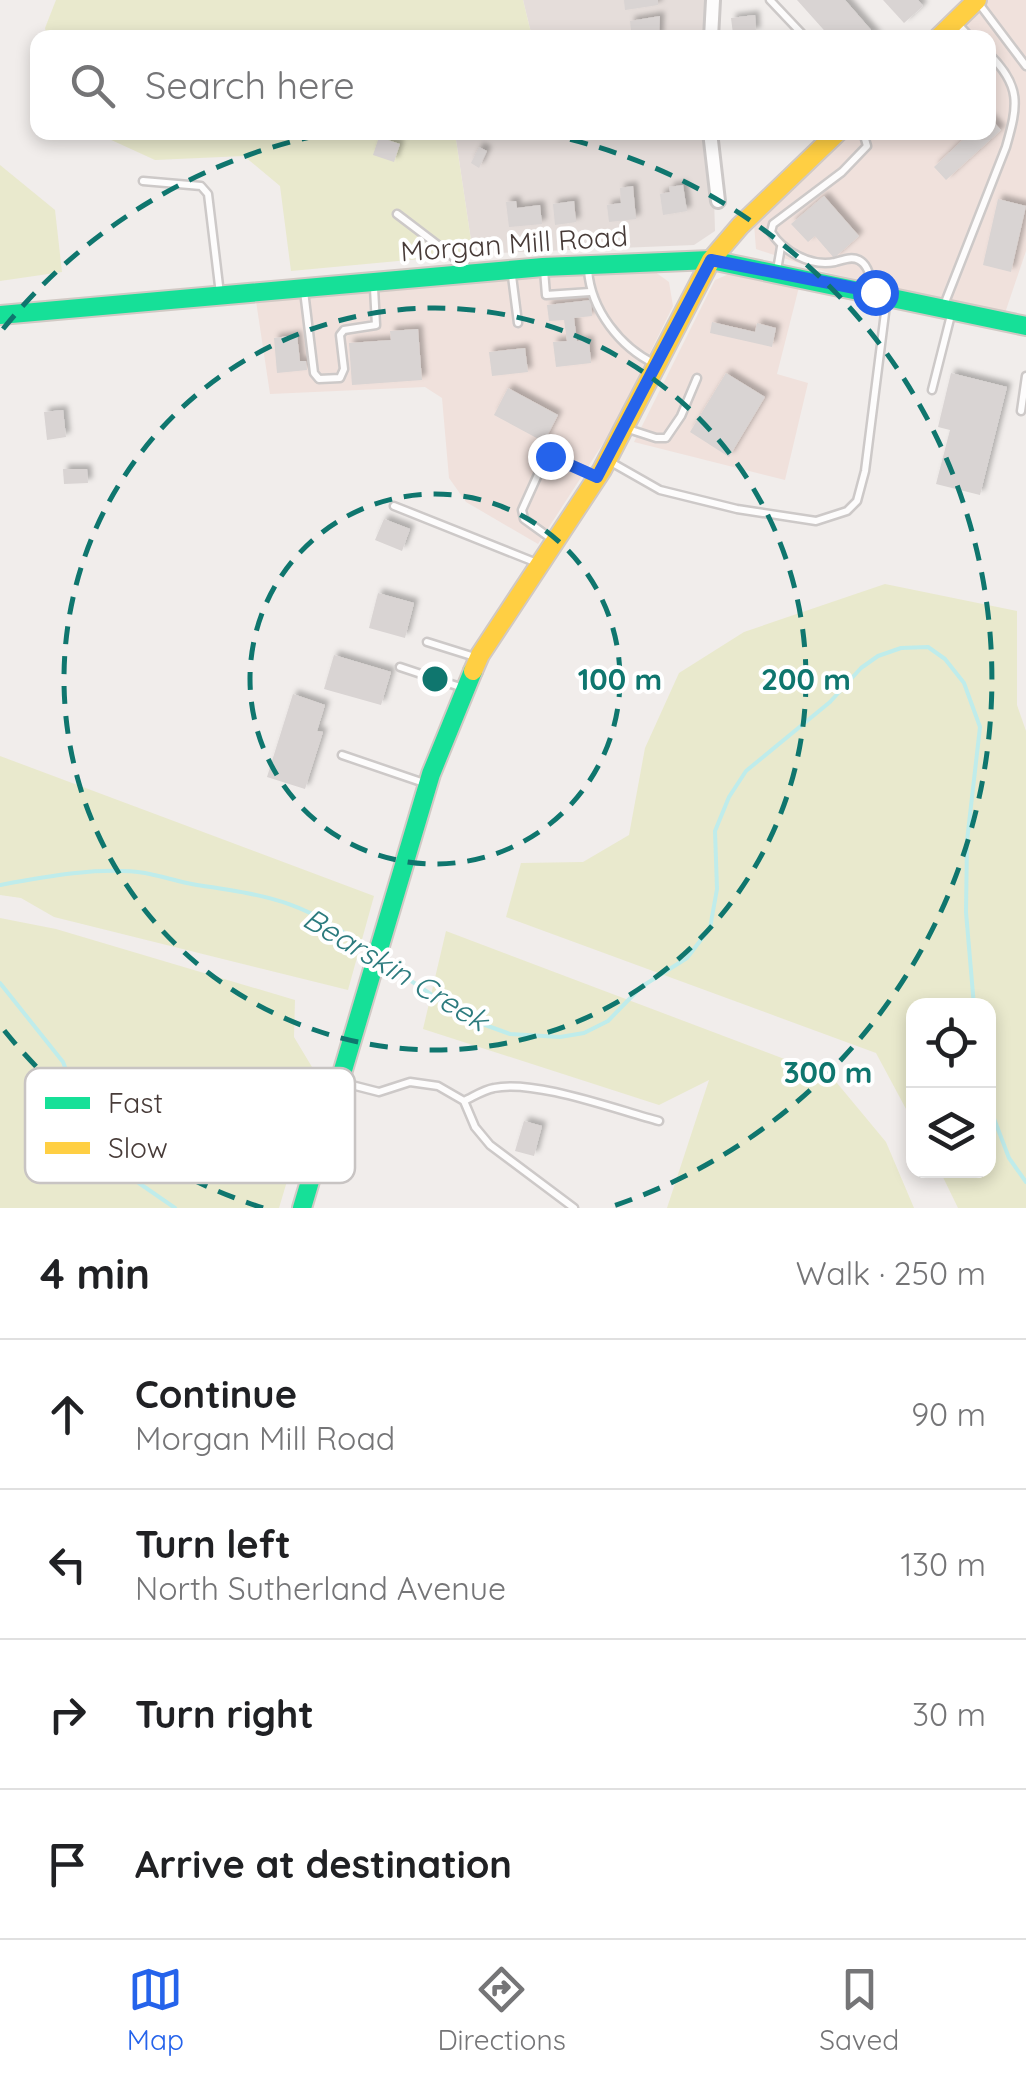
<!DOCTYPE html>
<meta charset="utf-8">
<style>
:root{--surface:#fff;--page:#f2f2f2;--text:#202124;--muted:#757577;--line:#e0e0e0;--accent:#2563eb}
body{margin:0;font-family:Quicksand,sans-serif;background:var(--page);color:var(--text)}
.controls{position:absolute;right:30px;bottom:30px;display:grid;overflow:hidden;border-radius:20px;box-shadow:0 5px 15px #0003}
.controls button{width:90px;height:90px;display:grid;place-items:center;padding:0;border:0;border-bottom:2px solid var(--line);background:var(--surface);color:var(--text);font:50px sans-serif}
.stop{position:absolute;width:30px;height:30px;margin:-22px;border:8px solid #2563eb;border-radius:50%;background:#fff}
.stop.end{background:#2563eb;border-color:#fff;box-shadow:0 2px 10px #0008}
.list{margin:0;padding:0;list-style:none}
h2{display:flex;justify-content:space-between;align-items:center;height:130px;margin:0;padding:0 40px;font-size:42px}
h2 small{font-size:32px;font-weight:400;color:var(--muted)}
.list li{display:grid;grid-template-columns:65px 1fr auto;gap:30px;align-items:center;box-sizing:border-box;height:150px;padding:0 40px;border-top:2px solid var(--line)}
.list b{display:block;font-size:38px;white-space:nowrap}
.list p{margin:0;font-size:32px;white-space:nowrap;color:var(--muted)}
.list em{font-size:32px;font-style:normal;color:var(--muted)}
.icon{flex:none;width:55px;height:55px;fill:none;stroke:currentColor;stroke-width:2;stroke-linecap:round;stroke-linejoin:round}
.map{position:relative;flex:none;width:1026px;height:1208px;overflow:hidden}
.search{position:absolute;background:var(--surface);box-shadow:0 5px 15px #0003;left:30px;right:30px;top:30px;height:110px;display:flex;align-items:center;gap:25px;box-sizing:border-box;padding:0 35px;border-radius:20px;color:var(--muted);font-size:38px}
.sheet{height:730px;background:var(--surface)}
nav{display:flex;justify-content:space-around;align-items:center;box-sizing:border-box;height:140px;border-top:2px solid var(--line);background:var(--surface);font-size:28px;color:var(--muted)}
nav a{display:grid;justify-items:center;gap:5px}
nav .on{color:var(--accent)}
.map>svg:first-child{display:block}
.residential{fill:#e5ddda}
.commercial{fill:#f0e1dc}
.green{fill:#e9e9cd}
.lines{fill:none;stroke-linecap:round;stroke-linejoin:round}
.stream{stroke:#bfeceb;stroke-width:4}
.building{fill:#d9d4d3;filter:url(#shadow)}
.lane-casing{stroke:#cdc9c8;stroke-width:11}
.street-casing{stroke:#cdc9c8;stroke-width:18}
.fast-casing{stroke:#d1c9c4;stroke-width:22}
.slow-casing{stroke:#d1c9c4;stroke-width:22}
.lane{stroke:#fdfcfc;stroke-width:6}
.street{stroke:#fdfcfc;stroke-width:12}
.fast{stroke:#16e098;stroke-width:18}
.slow{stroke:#ffcf43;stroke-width:18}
.route{stroke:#2563eb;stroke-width:12}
.ring{fill:none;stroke:#0f766e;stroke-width:5;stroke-dasharray:18 12}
.labels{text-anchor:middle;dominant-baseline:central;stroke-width:8;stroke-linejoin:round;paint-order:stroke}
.street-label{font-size:28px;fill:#473b38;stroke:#fff}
.water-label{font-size:30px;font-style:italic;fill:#2c7b7e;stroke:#fff}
.key{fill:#fff;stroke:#c8c4c3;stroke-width:2.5}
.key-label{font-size:28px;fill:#473b38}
.centre{fill:#0f766e;stroke:#fff;stroke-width:5}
.ring-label{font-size:30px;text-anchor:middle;font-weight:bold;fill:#0f766e;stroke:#fff;stroke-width:8;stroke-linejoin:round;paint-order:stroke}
</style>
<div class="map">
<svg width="1026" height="1208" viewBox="0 0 1026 1208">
<defs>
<filter id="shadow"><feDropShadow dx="4.5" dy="-4.5" stdDeviation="2.5" flood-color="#0004"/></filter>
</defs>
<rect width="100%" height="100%" fill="#f1edeb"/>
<g class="residential">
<polygon points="523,0 708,0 709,37 532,37"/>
<polygon points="455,133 712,133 715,231 694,245 473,254"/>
</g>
<g class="commercial">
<polygon points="988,0 1026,0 1026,251 1005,313 829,273 756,249 754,224 852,133 988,132 988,38 950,37"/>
<polygon points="651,269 669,282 673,306 613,428 538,544 466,502 449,478 442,398 425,387 270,394 256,301 526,276"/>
<polygon points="729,274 799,287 777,374 808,383 785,480 634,442 715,280"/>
</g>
<g class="green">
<polygon points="56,0 523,0 532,37 47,37 45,28"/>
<polygon points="96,133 455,133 473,254 291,271 280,186 244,156 155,160"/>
<polygon points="0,165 55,210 62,272 0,281"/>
<polygon points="885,584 1017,611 1017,705 1026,731 1026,1208 958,1208 940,1171 988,1170 988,1006 914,1006 913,1122 876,1053 506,917 521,863 583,862 629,835 645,748 679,673 744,632"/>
<polygon points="0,756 374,896 348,990 54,917 21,898 0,895"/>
<polygon points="0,918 56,929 295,1000 294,1037 318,1077 279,1208 0,1208"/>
<polygon points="446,931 832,1077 886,1142 914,1208 667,1208 709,1080 659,1105 423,1029"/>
</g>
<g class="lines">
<g class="stream">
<path d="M0,885C43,877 101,866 145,873C162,876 179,882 197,885C273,896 310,903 371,953"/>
<polyline points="383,962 466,1018 510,1034 560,1037 584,1033 608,1021 641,987 687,958 710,928 717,889 715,831 729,797 746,771 830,702 861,668 878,656 901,648 928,647 945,659 964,683 980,727 967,841 966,912 974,1006"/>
<polyline points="0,983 63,1062 90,1132 100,1149 133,1179 175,1208"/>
<polyline points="988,1103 1009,1158 1026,1182"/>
</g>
</g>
<g class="building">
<polygon points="624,0 658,0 658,5 625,10"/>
<polygon points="797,0 845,0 878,38 831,38"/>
<polygon points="883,0 918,0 923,6 904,23"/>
<polygon points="755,15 756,32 733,34 731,18"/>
<polygon points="660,16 659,38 632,38 630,21"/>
<polygon points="988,116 1001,130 946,180 934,167 971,132 988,132"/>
<polygon points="379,137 400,144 394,162 373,155"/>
<polygon points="479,147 487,151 479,168 471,163"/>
<polygon points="683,185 687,211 663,215 660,194 670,192 669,187"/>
<polygon points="633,186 636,219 609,222 607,205 621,203 620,188"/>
<polygon points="824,196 859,236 834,258 815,236 808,242 791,224"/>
<polygon points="998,199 1026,206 1011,272 983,265"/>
<polygon points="516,201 517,208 540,205 542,224 509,227 506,202"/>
<polygon points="574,201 576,222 555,225 553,204"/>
<polygon points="591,300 592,316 574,318 577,341 589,340 591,363 556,367 553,342 567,341 564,320 549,321 547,305"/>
<polygon points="712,322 755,332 757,323 776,328 772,347 710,333"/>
<polygon points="418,329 422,380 352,385 349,343 391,340 390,331"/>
<polygon points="297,335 300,361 306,361 307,370 277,373 274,338"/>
<polygon points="525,348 528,372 492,376 489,352"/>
<polygon points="726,373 765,397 729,457 690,432"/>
<polygon points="951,373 1007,387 980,495 936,484 950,430 938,427"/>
<polygon points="508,388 558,415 544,442 494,415"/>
<polygon points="63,410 66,437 47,440 44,412"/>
<polygon points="63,469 87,469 88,483 64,484"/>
<polygon points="384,519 410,529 402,551 375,540"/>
<polygon points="378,593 414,603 405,638 369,628"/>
<polygon points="334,655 391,672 381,705 324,689"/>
<polygon points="293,694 325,705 317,731 323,732 305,789 267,777"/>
<polygon points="524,1121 542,1126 534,1156 515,1151"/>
</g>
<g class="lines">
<defs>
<g id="lane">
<polyline points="770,0 806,38"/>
<polyline points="977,1 1026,66"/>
<polyline points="956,22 971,38"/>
<path d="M863,132L867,146L842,172L773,224L771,232C783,251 810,267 835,262C843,260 851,256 859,260C869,265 870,279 874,289"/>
<polyline points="143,181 201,186 208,194 220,294"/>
<polyline points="397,214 468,268"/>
<polyline points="544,270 546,295 590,292"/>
<path d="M588,270C591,310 620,347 655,364"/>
<polyline points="777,270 781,247"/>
<polyline points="512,276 518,323"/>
<polyline points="304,291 314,373 319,379 340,378 344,369 340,335 344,330 376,325 374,288"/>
<path d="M944,305L1006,147C1018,105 1022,86 988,53"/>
<polyline points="932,390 952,311"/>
<polyline points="1021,411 1026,376"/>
<polyline points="625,428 656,438 666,438 681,416 697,378"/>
<polyline points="609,461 660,490 737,509 816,521 847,511 857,501 865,471 887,297"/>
<polyline points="394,506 537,563"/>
<polyline points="553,540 524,519 522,510 545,459 551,456 596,476"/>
<polyline points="427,642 478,658"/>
<polyline points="400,667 463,688"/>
<polyline points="342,755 427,784"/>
<polyline points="340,1082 379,1092 410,1082 438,1086 464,1101 475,1127 490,1145 574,1208"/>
<path d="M464,1101C473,1097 483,1090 494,1088C534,1079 617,1110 659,1121"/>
</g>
<g id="street">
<polyline points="711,38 713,0"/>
<polyline points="710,132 718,201"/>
</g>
<g id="fast">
<polyline points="0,315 543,267 711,260 1026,326"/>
<polyline points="302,1208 431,774 473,671"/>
</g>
<g id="slow">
<polyline points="938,38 977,0"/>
<polyline points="473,671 480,655 602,470 711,260 740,226 838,132"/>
</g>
</defs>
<use href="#lane" class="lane-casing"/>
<use href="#street" class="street-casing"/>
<use href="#fast" class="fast-casing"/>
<use href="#slow" class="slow-casing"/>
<use href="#lane" class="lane"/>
<use href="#street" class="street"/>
<use href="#fast" class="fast"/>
<use href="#slow" class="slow"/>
</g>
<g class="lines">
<polyline class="route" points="550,456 597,477 711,260 875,292"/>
</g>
<g class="ring">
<circle cx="435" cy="679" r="185"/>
<circle cx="435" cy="679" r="371"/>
<path d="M263 1208A556 556 0 0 1 3 1029M3 329A556 556 0 0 1 329 133M541 133A556 556 0 0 1 607 1208"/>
</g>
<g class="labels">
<g class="street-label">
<text transform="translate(514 243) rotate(-4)">Morgan Mill Road</text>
</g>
<g class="water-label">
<text transform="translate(396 969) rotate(31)">Bearskin Creek</text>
</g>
</g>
<rect x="25" y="1068" width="330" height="115" rx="15" class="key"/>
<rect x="45" y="1097" width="45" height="12" fill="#16e098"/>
<rect x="45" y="1142" width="45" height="12" fill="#ffcf43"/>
<g class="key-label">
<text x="108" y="1113">Fast</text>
<text x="108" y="1158">Slow</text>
</g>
<circle cx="435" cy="679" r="15" class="centre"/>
<g class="ring-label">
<text x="620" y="690">100 m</text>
<text x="806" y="690">200 m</text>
<text x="828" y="1083">300 m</text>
</g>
</svg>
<div class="controls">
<button><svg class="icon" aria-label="locate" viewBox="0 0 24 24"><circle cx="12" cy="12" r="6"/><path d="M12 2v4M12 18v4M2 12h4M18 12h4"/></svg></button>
<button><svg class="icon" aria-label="layers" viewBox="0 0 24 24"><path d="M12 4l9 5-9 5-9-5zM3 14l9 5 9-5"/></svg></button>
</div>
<div class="stop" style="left:875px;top:292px"></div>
<div class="stop end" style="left:550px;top:456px"></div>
<div class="search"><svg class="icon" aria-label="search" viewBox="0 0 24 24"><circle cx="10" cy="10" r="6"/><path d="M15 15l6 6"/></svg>Search here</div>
</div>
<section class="sheet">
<h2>4 min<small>Walk · 250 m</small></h2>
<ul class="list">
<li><svg class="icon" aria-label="ahead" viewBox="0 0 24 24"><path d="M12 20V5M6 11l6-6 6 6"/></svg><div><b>Continue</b><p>Morgan Mill Road</p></div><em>90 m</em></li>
<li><svg class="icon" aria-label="left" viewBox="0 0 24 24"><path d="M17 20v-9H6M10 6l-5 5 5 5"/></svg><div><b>Turn left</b><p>North Sutherland Avenue</p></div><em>130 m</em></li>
<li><svg class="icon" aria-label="right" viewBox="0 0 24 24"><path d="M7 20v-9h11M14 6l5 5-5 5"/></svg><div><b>Turn right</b></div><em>30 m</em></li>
<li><svg class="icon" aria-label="arrive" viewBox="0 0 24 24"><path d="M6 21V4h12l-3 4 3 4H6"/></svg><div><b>Arrive at destination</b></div></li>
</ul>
</section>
<nav>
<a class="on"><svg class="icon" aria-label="map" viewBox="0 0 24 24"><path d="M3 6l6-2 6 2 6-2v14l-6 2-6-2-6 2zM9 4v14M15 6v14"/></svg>Map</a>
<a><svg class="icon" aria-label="directions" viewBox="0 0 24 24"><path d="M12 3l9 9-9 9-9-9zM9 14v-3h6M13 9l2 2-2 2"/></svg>Directions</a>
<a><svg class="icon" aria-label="saved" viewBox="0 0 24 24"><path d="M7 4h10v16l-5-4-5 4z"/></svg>Saved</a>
</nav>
